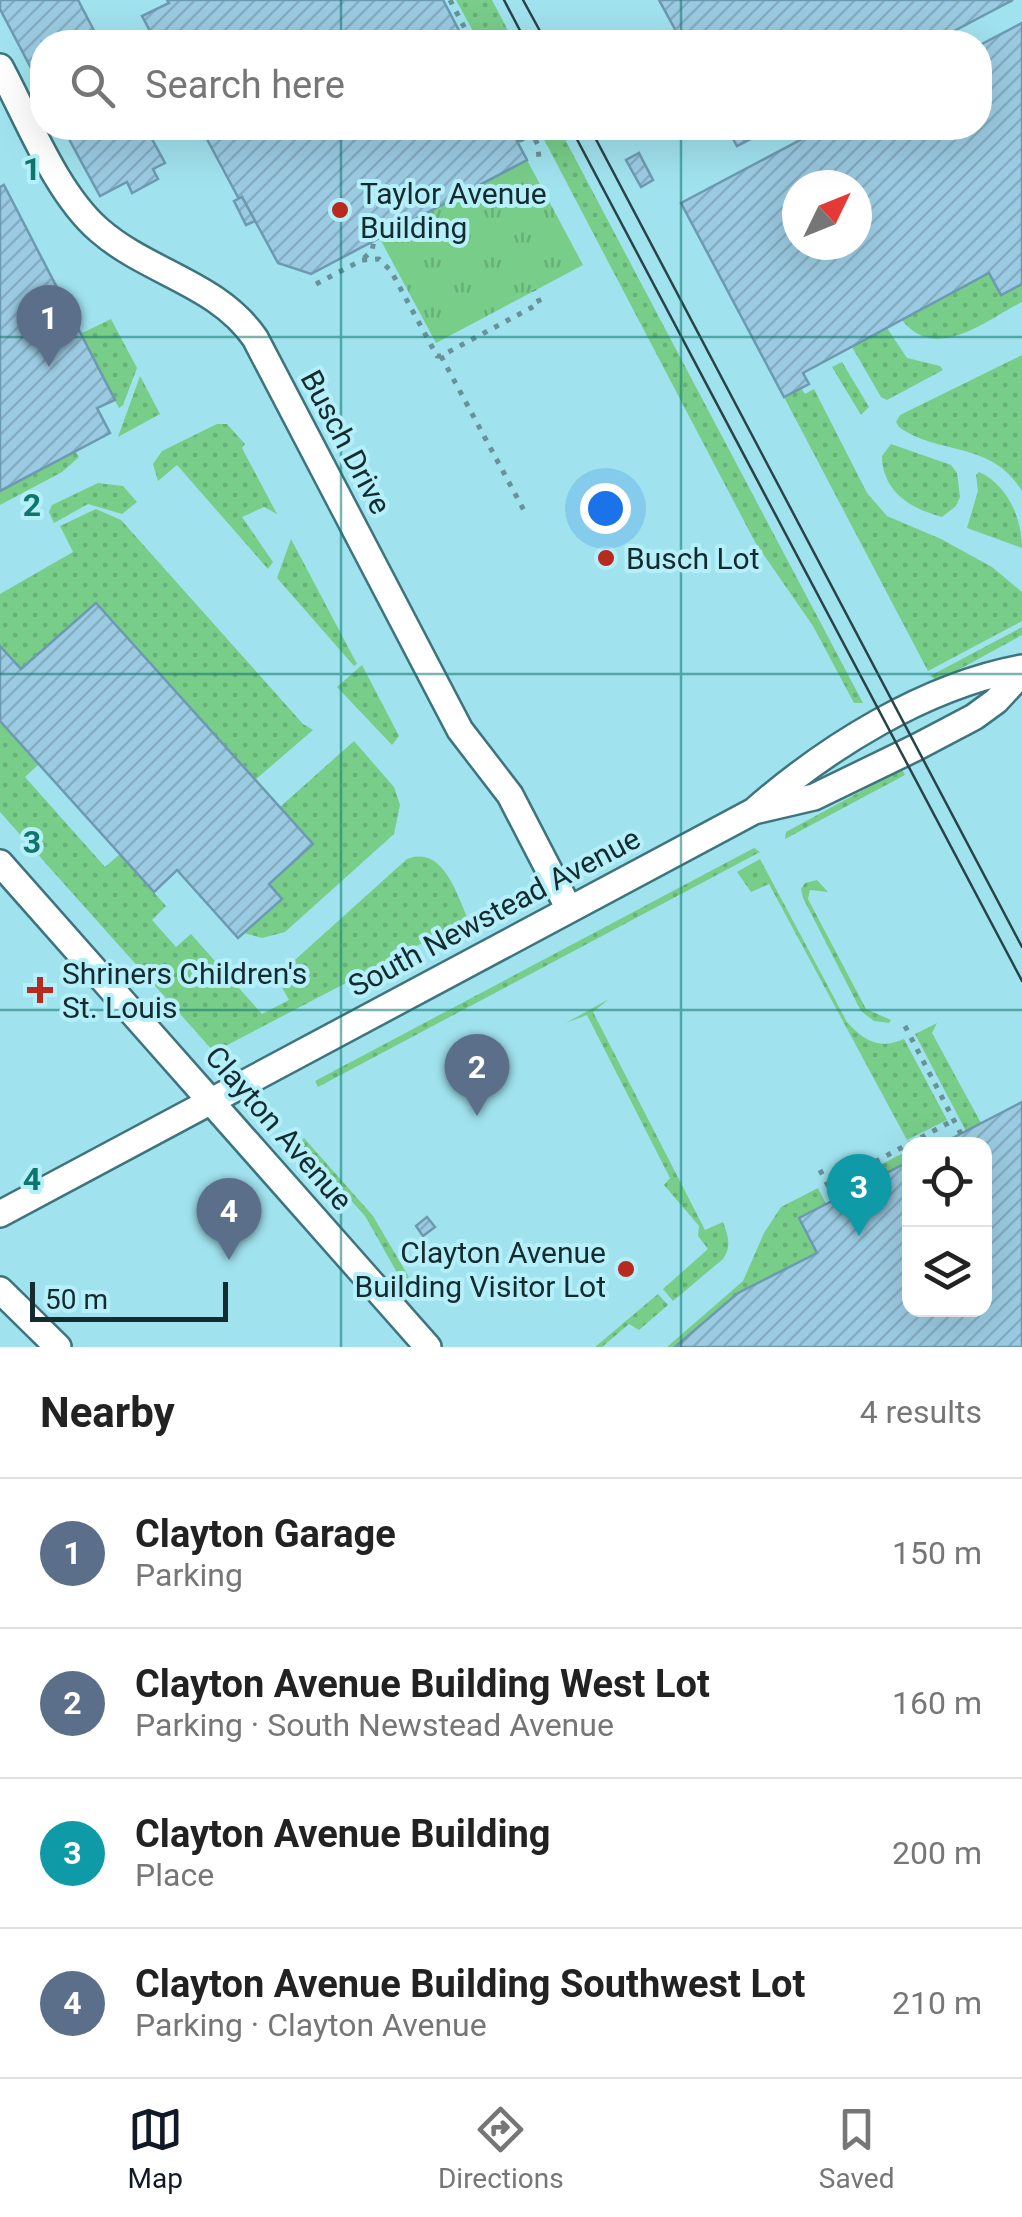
<!DOCTYPE html>
<meta charset="utf-8">
<style>
:root{--surface:#fff;--page:#f2f2f2;--text:#222;--muted:#767676;--line:#e0e0e0;--accent:#111827}
body{margin:0;font-family:Roboto,sans-serif;background:var(--page);color:var(--text)}
.controls{position:absolute;right:30px;bottom:30px;display:grid;overflow:hidden;border-radius:20px;box-shadow:0 10px 40px #0002}
.controls button{width:90px;height:90px;display:grid;place-items:center;padding:0;border:0;border-bottom:2px solid var(--line);background:var(--surface);color:var(--text);font:50px sans-serif}
.compass{position:absolute;left:782px;top:170px;width:90px;height:90px;border-radius:50%;background:var(--surface);box-shadow:0 10px 40px #0002;rotate:47deg}
.scale{position:absolute;left:30px;bottom:25px;width:198px;box-sizing:border-box;padding-left:10px;border:5px solid #142b2f;border-top:0;font-size:28px;line-height:35px;white-space:nowrap;color:#142b2f;-webkit-text-stroke:8px #b5eff9;paint-order:stroke}
.you{position:absolute;left:605px;top:508px;width:35px;height:35px;margin:-25px;border:8px solid #fff;border-radius:50%;background:#1a73e8;box-shadow:0 0 0 15px #1a73e833}
.badge{display:grid;place-items:center;width:65px;height:65px;border-radius:50%;background:var(--accent);color:#fff;font-size:32px;font-weight:700}
.pin{position:absolute;translate:-50% -82px;filter:drop-shadow(0 2px 5px #0008)}
.pin::after{content:'';position:absolute;top:52px;width:35px;height:30px;background:inherit;clip-path:polygon(0 0,100% 0,50% 100%)}
.list{margin:0;padding:0;list-style:none}
h2{display:flex;justify-content:space-between;align-items:center;height:130px;margin:0;padding:0 40px;font-size:42px}
h2 small{font-size:32px;font-weight:400;color:var(--muted)}
.list li{display:grid;grid-template-columns:65px 1fr auto;gap:30px;align-items:center;box-sizing:border-box;height:150px;padding:0 40px;border-top:2px solid var(--line)}
.list b{display:block;font-size:38px;white-space:nowrap}
.list p{margin:0;font-size:32px;white-space:nowrap;color:var(--muted)}
.list em{font-size:32px;font-style:normal;color:var(--muted)}
.icon{flex:none;width:55px;height:55px;fill:none;stroke:currentColor;stroke-width:2;stroke-linecap:round;stroke-linejoin:round}
.map{position:relative;flex:none;width:1022px;height:1347px;overflow:hidden}
.search{position:absolute;background:var(--surface);box-shadow:0 10px 40px #0002;left:30px;right:30px;top:30px;height:110px;display:flex;align-items:center;gap:25px;box-sizing:border-box;padding:0 35px;border-radius:40px;color:var(--muted);font-size:38px}
.sheet{height:730px;background:var(--surface)}
nav{display:flex;justify-content:space-around;align-items:center;box-sizing:border-box;height:140px;border-top:2px solid var(--line);background:var(--surface);font-size:28px;color:var(--muted)}
nav a{display:grid;justify-items:center;gap:5px}
nav .on{color:var(--accent)}
.map>svg:first-child{display:block}
.built{fill:#a0e2ee;fill-rule:evenodd}
.grass{fill:url(#grass-dots)}
.park{fill:url(#park-tufts)}
.building{fill:url(#building-hatch);stroke:#6c9ab0;stroke-width:2.5;fill-rule:evenodd}
.lines{fill:none;stroke-linecap:round;stroke-linejoin:round}
.minor-casing{stroke:#3d747d;stroke-width:30}
.path{stroke:#689198;stroke-width:5;stroke-dasharray:5 8;stroke-linecap:butt}
.minor{stroke:#fff;stroke-width:25}
.tram{stroke:#294449;stroke-width:2.5}
.grid{fill:none;stroke:#0f766e;stroke-width:2.5;stroke-opacity:0.55}
.poi-dot{fill:#b82a20;stroke:#b5eff9;stroke-width:4}
.labels{text-anchor:middle;dominant-baseline:central;stroke-width:8;stroke-linejoin:round;paint-order:stroke}
.poi-label{font-size:30px;fill:#142b2f;stroke:#b5eff9;text-anchor:start}
.street-label{font-size:30px;fill:#142b2f;stroke:#b5eff9}
.grid-label{font-size:32px;text-anchor:middle;font-weight:bold;fill:#0f766e;stroke:#b5eff9;stroke-width:8;stroke-linejoin:round;paint-order:stroke}
</style>
<div class="map">
<svg width="1022" height="1347" viewBox="0 0 1022 1347">
<defs>
<pattern id="grass-dots" width="8" height="8" patternUnits="userSpaceOnUse" patternTransform="scale(2.5)"><rect width="8" height="8" fill="#78cd89"/><path d="M2 2h.1M6 6h.1" fill="none" stroke="#67b077" stroke-width="1.8" stroke-linecap="round"/></pattern>
<pattern id="park-tufts" width="24" height="20" patternUnits="userSpaceOnUse" patternTransform="scale(2.5)"><rect width="24" height="20" fill="#78cd89"/><path d="M3 7l-1-3M5 7V3M7 7l1-3M15 17l-1-3M17 17v-4M19 17l1-3" fill="none" stroke="#67b077"/></pattern>
<pattern id="building-hatch" width="6" height="6" patternUnits="userSpaceOnUse" patternTransform="scale(2.5)"><rect width="6" height="6" fill="#9bcbe2"/><path d="M-1 1l2-2M0 6l6-6M5 7l2-2" fill="none" stroke="#85aec2"/></pattern>
</defs>
<rect width="100%" height="100%" fill="#b5eff9"/>
<path class="built" d="M0,0H1022V1347H0ZM42,42H980V128H42ZM797,185H857V245H797ZM910,1144H984V1310H910Z"/>
<g class="grass">
<polygon points="456,0 492,0 514,42 479,42"/>
<polygon points="538,128 559,128 863,703 854,703 813,626 755,542"/>
<path d="M989,273L1001,295L1022,284V302C985,321 936,363 902,320Z"/>
<polygon points="111,319 137,368 123,405 119,408 80,334"/>
<polygon points="887,328 907,358 940,366 943,370 887,400 881,397 852,347"/>
<path d="M1022,355V491C991,440 939,456 899,427L896,422L900,415Z"/>
<polygon points="842,362 869,407 861,415 832,367"/>
<polygon points="140,376 160,414 118,437"/>
<polygon points="801,388 805,394 814,389 867,493 887,516 941,539 992,567 1022,592 1022,621 928,671 784,397"/>
<polygon points="217,424 227,424 245,444 242,448 277,514 264,507 242,517 273,562 268,569 177,465 158,481 153,464 162,451"/>
<path d="M891,444L951,465L957,473L960,497L956,506L942,517C911,509 882,491 882,456Z"/>
<polygon points="75,451 79,457 62,472 0,505 0,491"/>
<path d="M979,472C1008,485 1022,519 1022,548L967,528L978,491L976,475Z"/>
<polygon points="98,483 123,486 137,502 122,514 88,504 54,523 49,512 52,505"/>
<polygon points="96,509 121,520 303,724 313,730 255,780 96,603 21,669 0,646 0,594 73,552 60,526"/>
<polygon points="291,539 357,664 354,666 277,578"/>
<polygon points="1022,627 1022,635 938,681 930,676"/>
<polygon points="362,665 399,736 392,745 337,687"/>
<path d="M0,721L39,764L25,777L105,867L120,854L166,906L152,920L176,947L191,934L262,1014L289,1000L280,984L286,968L407,859C443,845 456,893 468,919L214,1052L0,812Z"/>
<polygon points="354,741 394,787 400,805 394,834 285,932 262,938 244,933 282,899 269,884 312,844 280,807"/>
<polygon points="902,769 905,775 785,839 786,832"/>
<polygon points="754,848 760,852 318,1087 315,1081"/>
<path d="M760,859L847,1022C864,1041 880,1050 904,1039L947,1120L907,1140L769,884L751,892L737,872Z"/>
<polygon points="817,880 828,892 810,890 808,899 866,1009 891,1020 889,1023 874,1021 861,1011 803,898 801,889 805,883"/>
<path d="M609,999L593,1012L705,1230L723,1222C728,1236 732,1246 723,1259L673,1301L663,1289L708,1249L698,1236L699,1226L664,1185L670,1178L587,1015L566,1023Z"/>
<polygon points="937,1023 932,1033 981,1123 966,1131 915,1034"/>
<polygon points="304,1138 373,1216 417,1291 414,1293 408,1292 365,1216 299,1143"/>
<polygon points="909,1150 909,1161 844,1195 840,1186"/>
<polygon points="818,1188 826,1204 799,1218 817,1253 738,1293 675,1347 667,1347 743,1281 764,1233 781,1207"/>
<polygon points="658,1294 668,1305 639,1330 629,1324 602,1347 595,1347"/>
</g>
<polygon class="park" points="527,160 583,265 436,343 379,237"/>
<g class="building">
<polygon points="0,0 78,0 100,42 42,42 42,89 0,9"/>
<polygon points="167,0 443,0 465,42 156,42 142,16 169,3"/>
<polygon points="659,0 1013,0 933,42 682,42"/>
<path d="M1022,23V284L1001,295L989,273L803,373L809,384L784,397L681,203L823,128H980V45ZM797,185H857V245H797Z"/>
<polygon points="63,128 146,128 165,163 153,169 158,179 132,193 127,182 100,196"/>
<polygon points="201,128 510,128 527,160 311,274 278,263 242,197 239,199"/>
<polygon points="727,128 772,128 737,146"/>
<polygon points="639,153 653,180 641,187 626,160"/>
<polygon points="4,185 115,400 97,408 110,433 0,491 0,187"/>
<polygon points="242,197 255,221 246,225 234,201"/>
<polygon points="96,603 313,844 269,884 282,899 238,938 177,870 154,892 0,721 0,646 21,669"/>
<polygon points="1022,1102 1022,1347 675,1347 738,1293 817,1253 799,1218 910,1161 910,1310 984,1310 984,1144 941,1144"/>
<polygon points="427,1217 435,1227 423,1236 416,1226"/>
</g>
<g class="lines">
<defs>
<g id="minor">
<path d="M0,67C27,117 56,193 99,230C148,273 217,283 255,338L460,730L510,795L569,909"/>
<polyline points="758,810 814,797 917,747 974,717 996,701 1022,673"/>
<polyline points="0,863 428,1347"/>
<path d="M0,1214L754,811C827,747 925,686 1022,668"/>
<polyline points="0,1290 58,1347"/>
</g>
</defs>
<use href="#minor" class="minor-casing"/>
<g class="path">
<polyline points="450,0 472,42"/>
<polyline points="513,128 520,140 525,138 520,128"/>
<polyline points="529,128 538,145 539,160"/>
<polyline points="364,258 372,251 374,240"/>
<polyline points="316,284 362,260 379,259 391,271 437,356 441,356 540,303 534,290"/>
<polyline points="441,356 527,516"/>
<polyline points="905,1026 961,1134"/>
<polyline points="820,1170 835,1199"/>
<polyline points="829,1186 954,1120"/>
</g>
<use href="#minor" class="minor"/>
<g class="tram">
<polyline points="504,0 526,42"/>
<polyline points="523,0 546,42"/>
<polyline points="571,128 1022,981"/>
<polyline points="590,128 1022,947"/>
</g>
</g>
<path class="grid" d="M341,0V42M681,0V42M341,128V1347M681,128V1347M0,337H1022M0,674H1022M0,1010H1022"/>
<g class="poi-dot">
<circle cx="340" cy="210" r="10"/>
<circle cx="606" cy="558" r="10"/>
<path d="M35 975h10v10h10v10h-10v10h-10v-10h-10v-10h10z"/>
<circle cx="626" cy="1269" r="10"/>
</g>
<g class="labels">
<g class="poi-label">
<text x="360" y="193">Taylor Avenue<tspan x="360" dy="34">Building</tspan></text>
<text x="626" y="558">Busch Lot</text>
<text x="62" y="973">Shriners Children's<tspan x="62" dy="34">St. Louis</tspan></text>
<text x="606" y="1252" text-anchor="end">Clayton Avenue<tspan x="606" dy="34">Building Visitor Lot</tspan></text>
</g>
<g class="street-label">
<text transform="translate(346 442) rotate(62)">Busch Drive</text>
<text transform="translate(494 912) rotate(-28)">South Newstead Avenue</text>
<text transform="translate(279 1128) rotate(49)">Clayton Avenue</text>
</g>
</g>
<g class="grid-label">
<text x="32" y="180">1</text>
<text x="32" y="516">2</text>
<text x="32" y="853">3</text>
<text x="32" y="1190">4</text>
</g>
</svg>
<div class="controls">
<button><svg class="icon" aria-label="locate" viewBox="0 0 24 24"><circle cx="12" cy="12" r="6"/><path d="M12 2v4M12 18v4M2 12h4M18 12h4"/></svg></button>
<button><svg class="icon" aria-label="layers" viewBox="0 0 24 24"><path d="M12 4l9 5-9 5-9-5zM3 14l9 5 9-5"/></svg></button>
</div>
<svg class="compass" viewBox="-18 -18 36 36"><path d="M0-13l5 13h-10z" fill="#e53935"/><path d="M0 13l5-13h-10z" fill="#767676"/></svg>
<div class="scale">50 m</div>
<div class="you"></div>
<div class="pin badge" style="left:49px;top:367px;background:#5c6f8a">1</div>
<div class="pin badge" style="left:477px;top:1116px;background:#5c6f8a">2</div>
<div class="pin badge" style="left:859px;top:1236px;background:#0f9aa8">3</div>
<div class="pin badge" style="left:229px;top:1260px;background:#5c6f8a">4</div>
<div class="search"><svg class="icon" aria-label="search" viewBox="0 0 24 24"><circle cx="10" cy="10" r="6"/><path d="M15 15l6 6"/></svg>Search here</div>
</div>
<section class="sheet">
<h2>Nearby<small>4 results</small></h2>
<ul class="list">
<li><span class="badge" style="background:#5c6f8a">1</span><div><b>Clayton Garage</b><p>Parking</p></div><em>150 m</em></li>
<li><span class="badge" style="background:#5c6f8a">2</span><div><b>Clayton Avenue Building West Lot</b><p>Parking · South Newstead Avenue</p></div><em>160 m</em></li>
<li><span class="badge" style="background:#0f9aa8">3</span><div><b>Clayton Avenue Building</b><p>Place</p></div><em>200 m</em></li>
<li><span class="badge" style="background:#5c6f8a">4</span><div><b>Clayton Avenue Building Southwest Lot</b><p>Parking · Clayton Avenue</p></div><em>210 m</em></li>
</ul>
</section>
<nav>
<a class="on"><svg class="icon" aria-label="map" viewBox="0 0 24 24"><path d="M3 6l6-2 6 2 6-2v14l-6 2-6-2-6 2zM9 4v14M15 6v14"/></svg>Map</a>
<a><svg class="icon" aria-label="directions" viewBox="0 0 24 24"><path d="M12 3l9 9-9 9-9-9zM9 14v-3h6M13 9l2 2-2 2"/></svg>Directions</a>
<a><svg class="icon" aria-label="saved" viewBox="0 0 24 24"><path d="M7 4h10v16l-5-4-5 4z"/></svg>Saved</a>
</nav>
